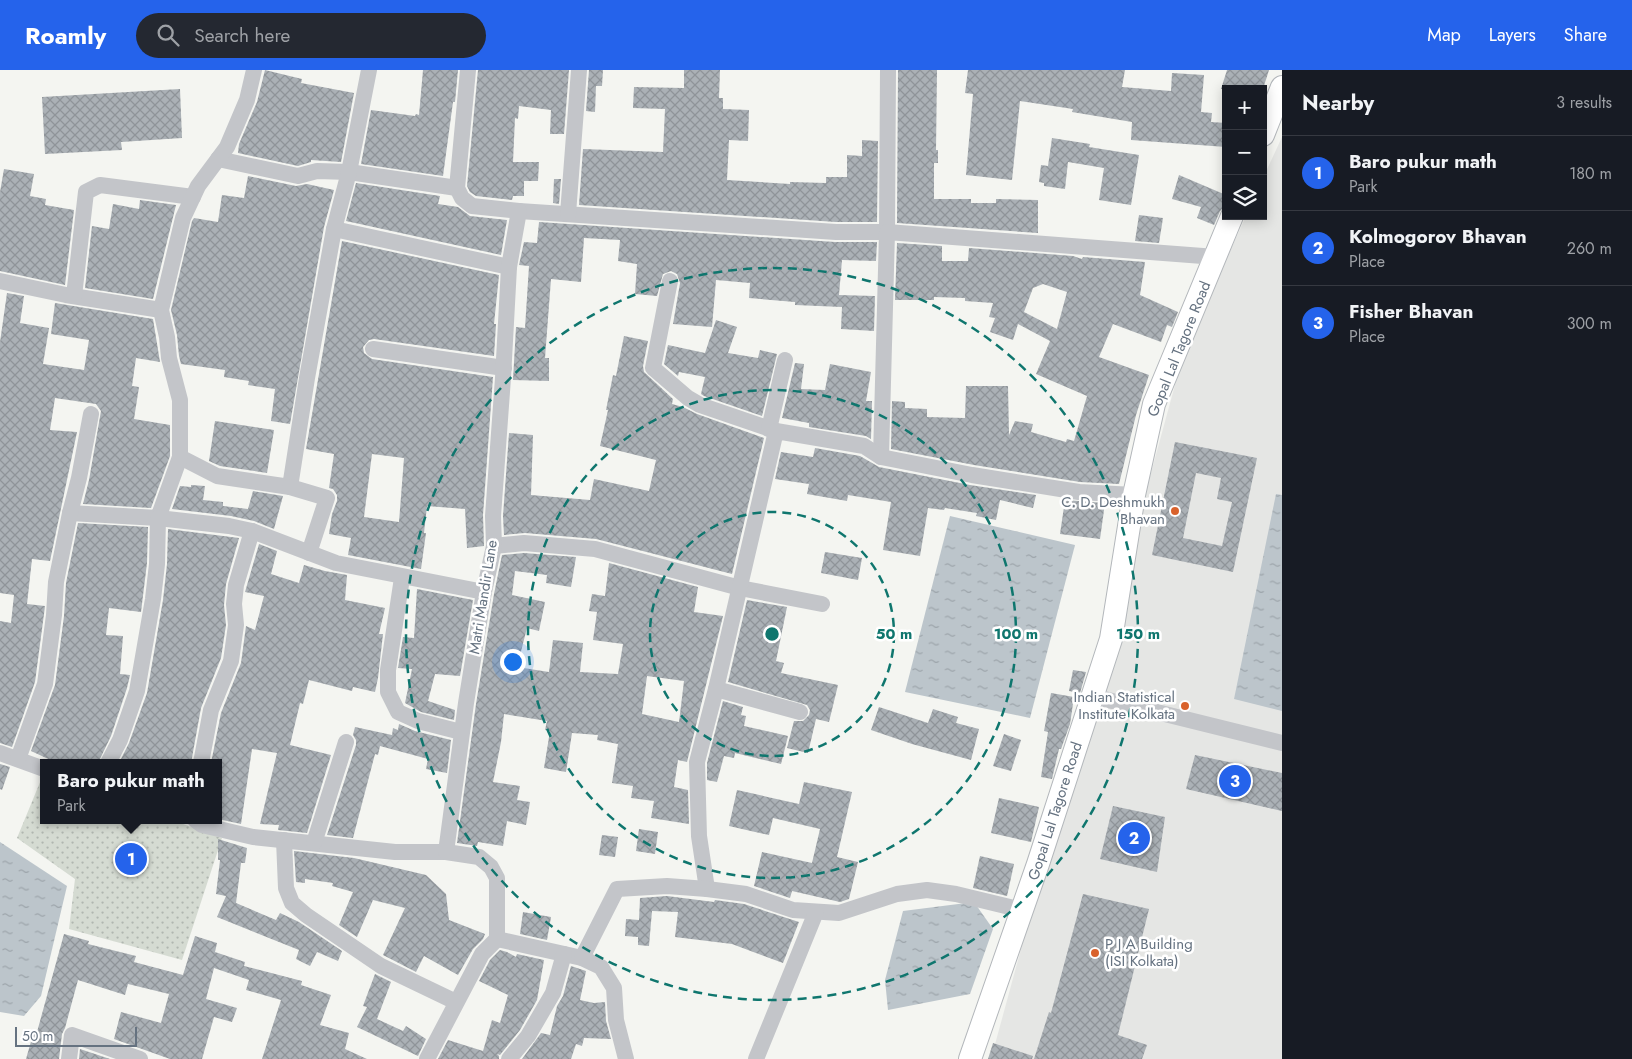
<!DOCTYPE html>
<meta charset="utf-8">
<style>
:root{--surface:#171b24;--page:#242831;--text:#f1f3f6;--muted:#9ea1a6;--line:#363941;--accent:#2563eb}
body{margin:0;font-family:Jost,sans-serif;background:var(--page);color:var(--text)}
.controls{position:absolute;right:15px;top:15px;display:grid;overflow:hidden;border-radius:0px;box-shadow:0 2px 12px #0003}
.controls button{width:45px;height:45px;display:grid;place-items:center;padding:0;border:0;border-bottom:1px solid var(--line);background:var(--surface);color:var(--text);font:25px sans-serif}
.scale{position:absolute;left:15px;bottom:12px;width:122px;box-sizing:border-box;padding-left:5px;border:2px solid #657280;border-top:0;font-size:14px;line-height:18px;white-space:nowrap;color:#657280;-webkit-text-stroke:4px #fff;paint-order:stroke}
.you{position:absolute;left:512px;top:591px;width:18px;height:18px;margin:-12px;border:4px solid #fff;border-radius:50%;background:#1a73e8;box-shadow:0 0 0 8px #1a73e833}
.badge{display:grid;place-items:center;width:32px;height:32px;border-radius:50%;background:var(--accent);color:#fff;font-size:16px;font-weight:700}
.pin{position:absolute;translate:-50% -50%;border:2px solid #fff;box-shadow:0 1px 5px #0006}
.popup{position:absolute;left:40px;top:689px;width:182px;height:65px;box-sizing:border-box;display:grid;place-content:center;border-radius:0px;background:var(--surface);filter:drop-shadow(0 1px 4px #0005);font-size:16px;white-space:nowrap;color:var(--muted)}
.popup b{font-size:19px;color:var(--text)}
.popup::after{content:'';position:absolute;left:50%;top:100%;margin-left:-10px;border:10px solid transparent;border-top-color:var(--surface)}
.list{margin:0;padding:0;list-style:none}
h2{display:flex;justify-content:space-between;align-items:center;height:65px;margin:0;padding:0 20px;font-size:21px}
h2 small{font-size:16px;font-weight:400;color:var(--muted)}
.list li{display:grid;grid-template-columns:32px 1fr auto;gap:15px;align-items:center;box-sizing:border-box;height:75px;padding:0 20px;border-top:1px solid var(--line)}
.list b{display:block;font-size:19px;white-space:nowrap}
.list p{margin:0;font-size:16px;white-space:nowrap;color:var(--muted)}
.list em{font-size:16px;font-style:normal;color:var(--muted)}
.icon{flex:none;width:28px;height:28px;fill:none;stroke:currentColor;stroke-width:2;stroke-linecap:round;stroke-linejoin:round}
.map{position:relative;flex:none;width:1282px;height:989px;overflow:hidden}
header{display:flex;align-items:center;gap:30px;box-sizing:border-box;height:70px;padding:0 25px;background:var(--accent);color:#fff}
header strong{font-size:24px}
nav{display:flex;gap:28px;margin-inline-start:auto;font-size:18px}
.search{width:350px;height:45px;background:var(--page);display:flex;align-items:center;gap:12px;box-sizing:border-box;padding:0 18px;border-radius:28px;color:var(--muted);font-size:19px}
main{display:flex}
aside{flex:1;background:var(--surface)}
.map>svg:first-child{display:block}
.built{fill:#e5e6e4}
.park{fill:url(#park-dots)}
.water{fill:url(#water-ripples)}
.building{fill:url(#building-cross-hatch);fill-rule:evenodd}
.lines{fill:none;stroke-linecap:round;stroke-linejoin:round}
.secondary-casing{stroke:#b3b7bb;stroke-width:24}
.street{stroke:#c3c5c9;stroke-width:16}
.secondary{stroke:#fff;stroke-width:22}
.ring{fill:none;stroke:#0f766e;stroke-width:2.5;stroke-dasharray:9 6}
.poi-dot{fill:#d9622c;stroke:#fff;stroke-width:2}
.labels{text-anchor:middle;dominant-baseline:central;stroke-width:5;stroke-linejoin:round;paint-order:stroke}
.street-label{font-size:15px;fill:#657280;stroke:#fff}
.poi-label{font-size:15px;fill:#657280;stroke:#fff;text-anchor:end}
.centre{fill:#0f766e;stroke:#fff;stroke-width:2.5}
.ring-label{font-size:15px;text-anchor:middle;font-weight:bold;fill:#0f766e;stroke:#fff;stroke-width:5;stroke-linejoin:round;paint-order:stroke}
</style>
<header>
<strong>Roamly</strong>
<div class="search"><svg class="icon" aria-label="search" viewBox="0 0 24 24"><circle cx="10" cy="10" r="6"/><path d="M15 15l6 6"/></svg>Search here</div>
<nav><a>Map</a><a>Layers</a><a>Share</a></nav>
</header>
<main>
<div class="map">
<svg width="1282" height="989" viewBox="0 0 1282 989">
<defs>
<pattern id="park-dots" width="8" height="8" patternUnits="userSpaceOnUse" patternTransform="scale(1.25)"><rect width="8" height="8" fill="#d5dbd2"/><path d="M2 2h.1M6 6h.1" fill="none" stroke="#b0b6b0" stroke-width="1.8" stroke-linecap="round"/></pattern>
<pattern id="water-ripples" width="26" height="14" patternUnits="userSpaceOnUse" patternTransform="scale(1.25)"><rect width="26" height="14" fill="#bcc5cb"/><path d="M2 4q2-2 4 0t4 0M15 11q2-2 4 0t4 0" fill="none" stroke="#9ca4aa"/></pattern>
<pattern id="building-cross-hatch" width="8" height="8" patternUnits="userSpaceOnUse" patternTransform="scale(1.25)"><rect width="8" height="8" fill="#abb1b6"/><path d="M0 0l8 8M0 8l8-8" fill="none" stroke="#8f9499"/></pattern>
</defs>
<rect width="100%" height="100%" fill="#f4f5f1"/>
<polygon class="built" points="1282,67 1282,989 991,989 1184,282 1246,146 1263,146 1263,108"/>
<polygon class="park" points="43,705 44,750 172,750 222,768 182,890 69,859 75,809 17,768"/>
<g class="water">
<polygon points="1276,424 1282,425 1282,641 1234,629"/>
<polygon points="950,446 1075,475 1030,648 905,622"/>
<polygon points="0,772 67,816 41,926 24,946 0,942"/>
<polygon points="974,832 993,859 970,924 888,940 885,910 903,841"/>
</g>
<g class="building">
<polygon points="265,0 302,9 301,13 354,23 341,92 311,90 311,92 298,96 238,83 239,74 257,32"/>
<polygon points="423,0 458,0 455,32 453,32 443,106 361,94 371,40 415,46 416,44 419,45"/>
<polygon points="478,0 569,0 564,64 550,64 551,40 519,36 518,49 515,48 513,92 539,92 538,111 524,111 524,126 513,126 512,130 476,126 470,122 467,116"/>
<polygon points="589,0 603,0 602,16 596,16 595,42 586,41"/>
<polygon points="684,0 720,0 719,28 723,28 723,39 749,40 748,71 729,70 727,110 790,114 790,112 826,113 826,107 847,107 847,85 862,86 862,70 878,71 877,152 836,152 579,135 583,79 663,82 665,39 633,38 634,17 684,18"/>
<polygon points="898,0 937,0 936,80 938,80 938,93 934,93 934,129 971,129 971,133 996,133 996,129 1038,130 1038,163 897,153"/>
<polygon points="968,0 1125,0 1122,17 1171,21 1172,3 1204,5 1201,42 1212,43 1211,52 1226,53 1226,77 1131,70 1132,52 1072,42 1073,39 1020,31 1012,110 966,105 973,24 965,23"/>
<polygon points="1227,0 1269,0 1263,19 1221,19"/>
<polygon points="180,19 182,68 121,72 122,80 45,84 42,27"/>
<polygon points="1052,68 1090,74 1089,77 1139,85 1131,135 1099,130 1104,98 1068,92 1065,119 1044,116 1044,113 1039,112 1041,95 1048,96"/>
<polygon points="4,99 34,104 30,126 46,129 45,135 74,140 65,215 0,201 0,122"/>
<polygon points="1179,105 1226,125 1226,135 1220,141 1214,155 1197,148 1201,137 1172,129"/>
<polygon points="248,106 296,116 307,114 334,120 324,157 290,354 271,351 275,319 248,315 249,311 224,307 225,300 181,294 179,286 177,265 171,240 192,151 194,148 218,152 222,125 244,128"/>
<polygon points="554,109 561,109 559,134 553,133"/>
<polygon points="356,113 440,126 438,134 458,137 470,146 507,150 501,185 346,151"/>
<polygon points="140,130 176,135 153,229 85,218 92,156 109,159 113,134 139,139"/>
<polygon points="1139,145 1163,148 1159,173 1135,171"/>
<polygon points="539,152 835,172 877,172 876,191 842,190 839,225 875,226 874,261 841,259 842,237 795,235 795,232 749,228 750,213 716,210 712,257 673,254 680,213 677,204 671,201 663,204 657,226 635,224 637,194 618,191 620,170 584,168 581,212 551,209 545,288 549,288 549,311 513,310 516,257 525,258 529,196 519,195 524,172 537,173"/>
<path d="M342,171L499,205L494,254H496L494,286L374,269L369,270L363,277L364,283L372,289L493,307L483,445L484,476L467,478L465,439L427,436L424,463H426L421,499L348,485L351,468L329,464L332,444L337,431V425L333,419L329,418L334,384L306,379ZM372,384L404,388L399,452L364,447Z"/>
<path d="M897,173L942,176V191H968L969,178L1073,186L1082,189L1083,187L1145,192L1140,225L1178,242L1172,257L1167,255L1161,272L1113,254L1099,287L1149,305L1136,345L1119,414L1080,412L974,395L891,379L892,331L905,332V338L927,339V347L965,348L966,316H1008L1009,365L1015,351L1033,354L1031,362L1066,372L1067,369L1074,371L1087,326L1036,304L1050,271L1018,254L1013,270L990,262L995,248L989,247L993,233L965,231V228L934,227V230H895ZM1043,214L1067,222L1057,259L1024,242L1033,218Z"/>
<polygon points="7,223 24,226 20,253 49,258 43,294 84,300 89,270 51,264 55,233 153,249 160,292 136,288 132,316 139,317 134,349 170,355 170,386 151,438 83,434 89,410 101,341 96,334 55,328 50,360 77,362 50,491 32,489 27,534 45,536 44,544 35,612 12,677 0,673 0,551 11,553 14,525 0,523 0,272"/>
<polygon points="716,250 737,257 728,283 758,288 760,280 777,284 762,346 704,326 701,324 705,307 679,302 678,306 664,294 668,275 705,283"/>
<polygon points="624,266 648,271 643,296 644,302 673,329 672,334 683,337 697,344 764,368 732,504 596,469 525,463 504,465 503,446 509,363 533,365 531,425 590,430 594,409 649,421 656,390 600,376 608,340 606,340 613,305 616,306"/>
<polygon points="795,293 804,294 801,319 825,320 830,294 871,302 866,331 872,331 871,369 866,366 809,357 809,353 782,348"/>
<polygon points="215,351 274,360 267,403 220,396 209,391"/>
<path d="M1175,372L1257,388L1233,502L1152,485ZM1196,403L1221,408L1217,429L1232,432L1222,476L1183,468Z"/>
<polygon points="815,378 860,386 879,397 970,415 1036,425 1033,438 1000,430 996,450 976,446 977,443 945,438 944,440 928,438 920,486 883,480 891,432 848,425 847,431 807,424 809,414 775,409 781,382 813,387"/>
<polygon points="191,415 205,416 203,430 223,432 223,436 248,439 253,421 283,426 274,459 254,451 231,446 172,439 180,416 191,417"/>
<polygon points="1065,430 1105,433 1100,469 1060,464"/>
<polygon points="78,453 148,457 147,493 141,542 109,538 106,565 123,566 120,604 130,605 127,618 111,666 98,693 57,693 31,681 55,615 64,546 66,513"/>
<polygon points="168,459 239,468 226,514 224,535 226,555 221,588 201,638 191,693 119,693 129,673 147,623 163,530 167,494"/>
<polygon points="259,474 277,481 271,504 299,513 304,495 325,501 347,505 345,530 385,538 379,564 383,564 378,608 375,622 353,617 352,621 309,610 303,634 300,633 290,675 331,685 307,763 278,760 279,755 260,754 277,683 252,679 241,754 218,749 218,693 211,693 221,643 241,593 246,556 255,560 264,526 245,522"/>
<polygon points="825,482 862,488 858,510 821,503"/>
<path d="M524,483L576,487L571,517L546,513L547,505L515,501L512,525L545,532L539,561L527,558L517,597L549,602L553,570L583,573L580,602L618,604L623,574L593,570L597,542L589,541L592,524L605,526L609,493L698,517L694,542L723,546L687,692L678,690L674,717L688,720L689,754L651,748L654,731L631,728L633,716L612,713L618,674L597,670L598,665L572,663L566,702L544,698L550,661L545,660L547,651L504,644L501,672L493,712L520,716L517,730L530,732L526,755L507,751L503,776L478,772L477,776L457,773L476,634L494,524L502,485ZM647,606L684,611L679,652L642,644Z"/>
<polygon points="417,519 473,530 460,606 435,604 428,631 455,640 454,650 421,642 405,633 412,599 398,598 403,567 414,568"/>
<polygon points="747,530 787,537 776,591 784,593 781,603 838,615 829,652 816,649 808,683 787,678 794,651 803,651 809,645 810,640 807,635 728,612"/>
<polygon points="1073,600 1086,602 1080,623 1069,621"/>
<polygon points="1051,623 1074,627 1070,654 1061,679 1059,679 1052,709 1041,707 1048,662 1044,661"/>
<polygon points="723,631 743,637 741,645 746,646 744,656 788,666 781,694 735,683 734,688 724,686 717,712 707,710 707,693"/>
<polygon points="879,637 928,653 933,639 958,647 956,653 979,659 971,690 912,674 871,660"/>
<polygon points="399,654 415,661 451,670 447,703 426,699 428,689 380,676 378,685 375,684 353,768 327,765 356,675 356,670 353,665 355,657 392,665 393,658 398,660"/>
<polygon points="1004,664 1021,670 1011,701 993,696"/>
<polygon points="1195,685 1282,703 1282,741 1186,719"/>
<polygon points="0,694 10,697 2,720 0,719"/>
<polygon points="804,712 852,722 837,787 858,792 849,829 840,832 792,821 790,828 754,816 762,782 812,793 820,759 773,748 769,765 729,756 737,720 799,734"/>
<polygon points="999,728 1039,737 1031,772 991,763"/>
<polygon points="1113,736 1165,747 1157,802 1100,789"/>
<polygon points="639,759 658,762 655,784 636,781"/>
<polygon points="602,765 618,767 615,787 599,785"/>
<polygon points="218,769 247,778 245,793 241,793 236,833 276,850 280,843 299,852 342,881 338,891 317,882 310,896 296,889 299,880 217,847 226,826 216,824 220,790 218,790"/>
<polygon points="294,781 354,788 426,805 446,824 449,850 485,864 483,869 473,879 458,905 424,886 416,902 383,885 405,838 373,830 357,867 339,855 353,822 332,816 333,813 305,809 305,813 296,812"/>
<polygon points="980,786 1014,794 1007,826 973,818"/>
<polygon points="1083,824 1149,839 1118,965 1147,975 1142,989 1034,989 1049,942 1051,943"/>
<polygon points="667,826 714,832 715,830 744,834 799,852 783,893 732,874 675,867 678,842 652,841 649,876 638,875 638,867 625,866 626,849 639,850 640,828"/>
<polygon points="523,842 551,847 547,870 520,864"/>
<polygon points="64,864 89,871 88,874 136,886 134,892 183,905 195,866 217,873 215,882 245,892 244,896 302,911 301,915 331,925 320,955 349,963 345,979 367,989 262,989 281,930 246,920 249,910 214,898 206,929 237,938 232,952 214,947 202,989 170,989 114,969 121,942 161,953 169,924 128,914 125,925 78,910 65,958 62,964 59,989 26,989 34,961 37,962"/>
<polygon points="500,880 507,882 516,887 517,884 544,890 537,930 520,960 500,985 497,984 499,986 499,989 438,989 448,970 483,981 492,950 500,953 508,925 479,911 490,890"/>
<polygon points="571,896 586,901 580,930 594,933 605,932 606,951 611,969 584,968 582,976 576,974 571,989 522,989 541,963 550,965 557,936 563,926"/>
<polygon points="375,904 391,912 377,949 403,961 406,956 426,969 418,986 357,957 367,937 363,936"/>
<polygon points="993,973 1033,986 1032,989 988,989"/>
<polygon points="80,979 110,989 79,989"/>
</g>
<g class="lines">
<defs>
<g id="secondary">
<polyline points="1263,65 1282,17"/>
<polyline points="970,989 1038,794 1111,569 1134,425 1154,334 1232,146"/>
</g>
</defs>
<use href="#secondary" class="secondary-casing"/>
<g class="street">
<polyline points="218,89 298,106 317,101 349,102 457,118"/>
<polyline points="519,141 836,162 887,162 888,0"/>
<polyline points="568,144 579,0"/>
<polyline points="334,159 509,197"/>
<polyline points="0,211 66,225 161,240"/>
<polyline points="670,211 653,298 688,328 700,335 776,361"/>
<polyline points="74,226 86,122 100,115 193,127"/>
<polyline points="373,279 504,298"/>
<polyline points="769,359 785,290"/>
<polyline points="180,387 217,406 290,417 307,308 334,159 349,102 369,0"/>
<polyline points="881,387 887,162 1216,187"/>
<polyline points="290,417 327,428 309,483"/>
<polyline points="70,443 158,448 180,387 180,330 169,288 167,267 161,240 183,148 198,116 227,77 247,30 254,0"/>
<polyline points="494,476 524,473 595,479 740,518 822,534"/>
<polyline points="402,508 388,600 388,622 398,642 418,651 461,662"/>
<polyline points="716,619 800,642"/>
<polyline points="1092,626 1282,673"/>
<polyline points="0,683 44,699"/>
<polyline points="18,689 45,614 54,545 56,512 70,443 79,408 91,344"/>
<polyline points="108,693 120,670 137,621 153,529 157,494 158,448 229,456 252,461 336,493 484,522"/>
<polyline points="201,693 211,640 231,591 236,555 234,534 236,515 252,461"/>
<polyline points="195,750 202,755 253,767 395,782 446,782"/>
<polyline points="284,770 286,818 292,833 306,845 381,896 456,932"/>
<polyline points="314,773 346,672"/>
<polyline points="707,819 699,766 697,692 716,619 776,361 864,376 881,387 972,405 1079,422 1134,425"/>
<polyline points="497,869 582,888 617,819 667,816 707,819 746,824 793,840 839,843 897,824 927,820 956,824 1022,840"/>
<polyline points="582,888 601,897 614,918 616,950 626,989"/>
<polyline points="69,989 72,965 140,989"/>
<polyline points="427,989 482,884 497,869 497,808 491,797 479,787 446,782 466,633 484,522 494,476 493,446 503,308 509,197 519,141 472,136 462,128 457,118 468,0"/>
<polyline points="509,989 528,966 553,923 564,884"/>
<polyline points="756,989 816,842"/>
</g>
<use href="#secondary" class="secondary"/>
</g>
<g class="ring">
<circle cx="772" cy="564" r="122"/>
<circle cx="772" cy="564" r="244"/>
<circle cx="772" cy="564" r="366"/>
</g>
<g class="poi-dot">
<circle cx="1175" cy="441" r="5"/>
<circle cx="1185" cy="636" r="5"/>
<circle cx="1095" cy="883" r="5"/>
</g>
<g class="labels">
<g class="street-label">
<text transform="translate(1179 279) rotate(-68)">Gopal Lal Tagore Road</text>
<text transform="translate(483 527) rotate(-81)">Matri Mandir Lane</text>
<text transform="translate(1055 741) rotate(-72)">Gopal Lal Tagore Road</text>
</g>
<g class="poi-label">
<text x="1165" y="432">C. D. Deshmukh<tspan x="1165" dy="17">Bhavan</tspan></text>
<text x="1175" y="627">Indian Statistical<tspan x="1175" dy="17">Institute Kolkata</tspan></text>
<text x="1105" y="874" text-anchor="start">P J A Building<tspan x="1105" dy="17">(ISI Kolkata)</tspan></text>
</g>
</g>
<circle cx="772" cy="564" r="8" class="centre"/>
<g class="ring-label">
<text x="894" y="569">50 m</text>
<text x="1016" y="569">100 m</text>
<text x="1138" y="569">150 m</text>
</g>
</svg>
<div class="controls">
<button>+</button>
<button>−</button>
<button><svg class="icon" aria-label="layers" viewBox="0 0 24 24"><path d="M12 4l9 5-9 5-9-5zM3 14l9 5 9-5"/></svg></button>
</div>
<div class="scale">50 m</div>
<div class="you"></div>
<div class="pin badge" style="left:131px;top:789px">1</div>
<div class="popup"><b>Baro pukur math</b>Park</div>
<div class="pin badge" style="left:1134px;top:768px">2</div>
<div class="pin badge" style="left:1235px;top:711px">3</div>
</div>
<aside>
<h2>Nearby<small>3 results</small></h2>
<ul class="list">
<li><span class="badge">1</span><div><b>Baro pukur math</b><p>Park</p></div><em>180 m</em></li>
<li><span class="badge">2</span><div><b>Kolmogorov Bhavan</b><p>Place</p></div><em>260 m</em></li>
<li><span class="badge">3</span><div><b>Fisher Bhavan</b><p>Place</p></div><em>300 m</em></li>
</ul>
</aside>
</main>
